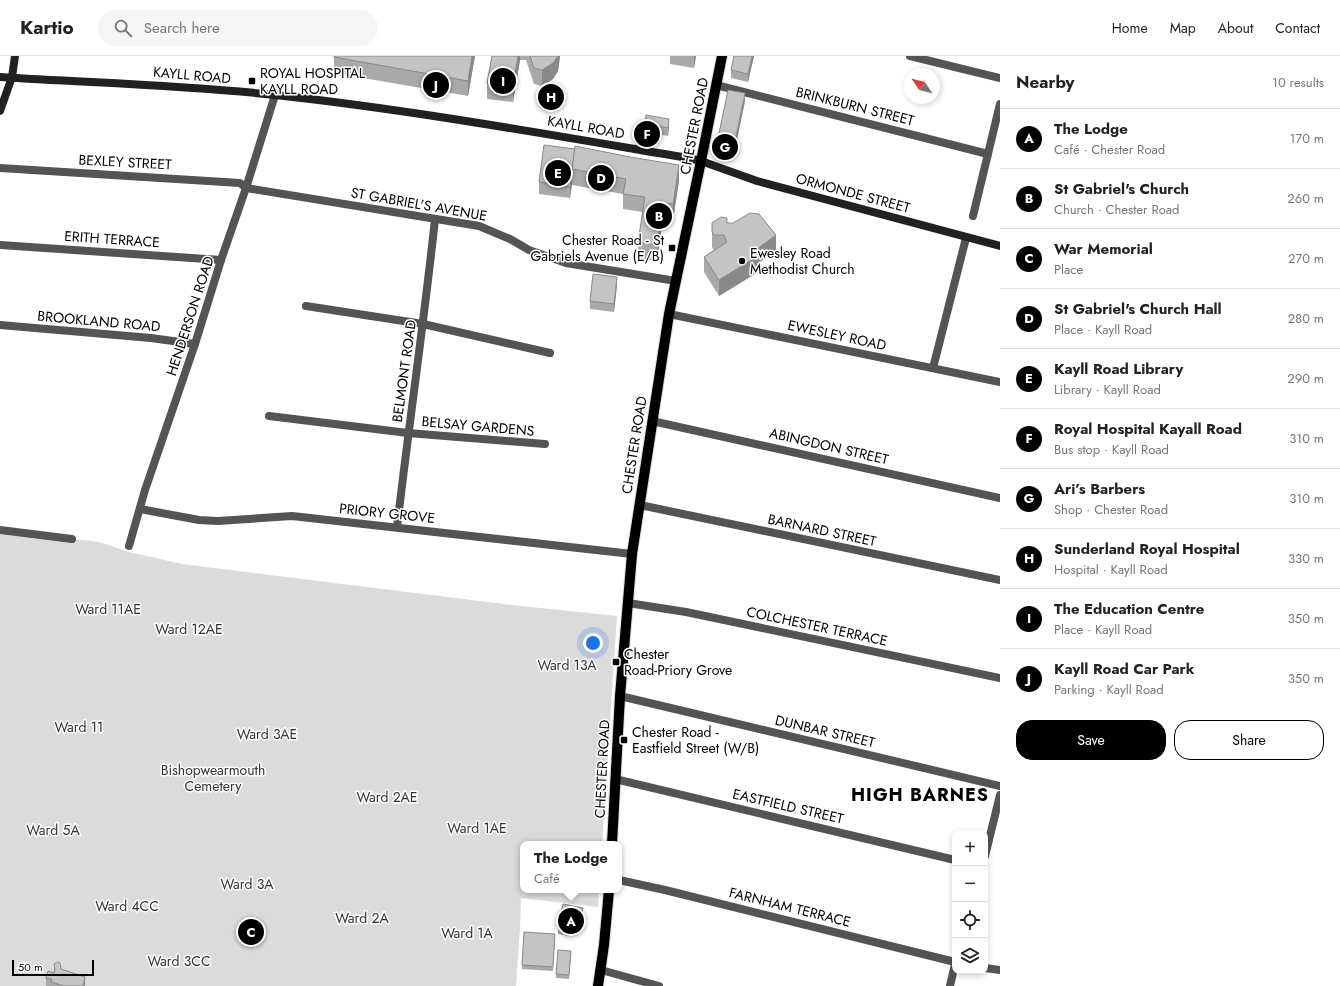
<!DOCTYPE html>
<meta charset="utf-8">
<style>
:root{--surface:#fff;--page:#f6f6f6;--text:#222;--muted:#767676;--line:#e0e0e0;--accent:#000}
body{margin:0;font-family:Jost,sans-serif;background:var(--page);color:var(--text)}
.controls{position:absolute;right:12px;bottom:12px;display:grid;overflow:hidden;border-radius:8px;box-shadow:0 2px 6px #0003}
.controls button{width:36px;height:36px;display:grid;place-items:center;padding:0;border:0;border-bottom:1px solid var(--line);background:var(--surface);color:var(--text);font:20px sans-serif}
.compass{position:absolute;left:904px;top:12px;width:36px;height:36px;border-radius:50%;background:var(--surface);box-shadow:0 2px 6px #0003;rotate:305deg}
.scale{position:absolute;left:12px;bottom:10px;width:82px;box-sizing:border-box;padding-left:4px;border:2px solid #000;border-top:0;font-size:11px;line-height:14px;white-space:nowrap;color:#000;-webkit-text-stroke:3px #fff;paint-order:stroke}
.you{position:absolute;left:593px;top:587px;width:14px;height:14px;margin:-10px;border:3px solid #fff;border-radius:50%;background:#1a73e8;box-shadow:0 0 0 6px #1a73e833}
.badge{display:grid;place-items:center;width:26px;height:26px;border-radius:50%;background:var(--accent);color:#fff;font-size:13px;font-weight:700}
.pin{position:absolute;translate:-50% -50%;border:2px solid #fff;box-shadow:0 1px 4px #0006}
.popup{position:absolute;left:520px;top:785px;width:102px;height:52px;box-sizing:border-box;display:grid;place-content:center;border-radius:8px;background:var(--surface);filter:drop-shadow(0 1px 3px #0005);font-size:13px;white-space:nowrap;color:var(--muted)}
.popup b{font-size:15px;color:var(--text)}
.popup::after{content:'';position:absolute;left:50%;top:100%;margin-left:-8px;border:8px solid transparent;border-top-color:var(--surface)}
.list{margin:0;padding:0;list-style:none}
h2{display:flex;justify-content:space-between;align-items:center;height:52px;margin:0;padding:0 16px;font-size:17px}
h2 small{font-size:13px;font-weight:400;color:var(--muted)}
.list li{display:grid;grid-template-columns:26px 1fr auto;gap:12px;align-items:center;box-sizing:border-box;height:60px;padding:0 16px;border-top:1px solid var(--line)}
.list b{display:block;font-size:15px;white-space:nowrap}
.list p{margin:0;font-size:13px;white-space:nowrap;color:var(--muted)}
.list em{font-size:13px;font-style:normal;color:var(--muted)}
.actions{display:flex;gap:8px;padding:12px 16px}
.actions a{flex:1;padding:9px 0;border:1px solid var(--accent);border-radius:16px;text-align:center;font-size:14px;color:var(--accent)}
.actions .main{background:var(--accent);color:#fff}
.icon{flex:none;width:22px;height:22px;fill:none;stroke:currentColor;stroke-width:2;stroke-linecap:round;stroke-linejoin:round}
.map{position:relative;flex:none;width:1000px;height:930px;overflow:hidden}
header{display:flex;align-items:center;gap:24px;box-sizing:border-box;height:56px;padding:0 20px;background:var(--surface);border-bottom:1px solid var(--line)}
header strong{font-size:19px}
nav{display:flex;gap:22px;margin-inline-start:auto;font-size:14px}
.search{width:280px;height:36px;background:var(--page);display:flex;align-items:center;gap:10px;box-sizing:border-box;padding:0 14px;border-radius:22px;color:var(--muted);font-size:15px}
main{display:flex}
aside{flex:1;background:var(--surface)}
.map>svg:first-child{display:block}
.green{fill:#dbdbdb}
.lines{fill:none;stroke-linecap:round;stroke-linejoin:round}
.primary-casing{stroke:#dbdbdb;stroke-width:12}
.street{stroke:#545454;stroke-width:8}
.secondary{stroke:#212121;stroke-width:8}
.primary{stroke:#000;stroke-width:10}
.wall{fill:#a9a9a9}
.shaded-wall{fill:#898989}
.building{fill:#c4c4c4;stroke:#898989}
.poi-dot{fill:#000;stroke:#fff;stroke-width:1.5}
.labels{text-anchor:middle;dominant-baseline:central;stroke-width:3;stroke-linejoin:round;paint-order:stroke}
.poi-label{font-size:14px;fill:#000;stroke:#fff;text-anchor:start}
.street-label{font-size:14px;fill:#000;stroke:#fff}
.park-label{font-size:14px;fill:#323232;stroke:#fff}
.district-label{font-size:18px;font-weight:bold;letter-spacing:1px;fill:#000;stroke:#fff}
</style>
<header>
<strong>Kartio</strong>
<div class="search"><svg class="icon" aria-label="search" viewBox="0 0 24 24"><circle cx="10" cy="10" r="6"/><path d="M15 15l6 6"/></svg>Search here</div>
<nav><a>Home</a><a>Map</a><a>About</a><a>Contact</a></nav>
</header>
<main>
<div class="map">
<svg width="1000" height="930" viewBox="0 0 1000 930">
<rect width="100%" height="100%" fill="#fff"/>
<polygon class="green" points="0,474 99,486 129,496 182,508 521,550 617,560 602,788 523,788 523,834 599,834 598,851 521,842 520,873 516,930 0,930"/>
<g class="lines">
<defs>
<g id="primary">
<polyline points="612,788 620,640 632,498 669,258 701,105 722,0"/>
<polyline points="598,930 604,889 609,834"/>
</g>
</defs>
<use href="#primary" class="primary-casing"/>
<g class="street">
<polyline points="910,0 1000,22"/>
<polyline points="716,29 988,98"/>
<polyline points="0,112 240,127 246,132 479,170 510,183 529,194 566,207 676,225"/>
<polyline points="973,160 1000,48"/>
<polyline points="0,189 221,204"/>
<polyline points="306,250 423,268 550,297"/>
<polyline points="669,258 1000,326"/>
<polyline points="0,269 151,282 195,288"/>
<polyline points="933,312 966,182"/>
<polyline points="269,360 408,377 545,388"/>
<polyline points="652,365 1000,442"/>
<polyline points="640,449 1000,524"/>
<polyline points="140,453 199,464 218,465 292,460 632,498"/>
<path d="M397,471C409,368 424,266 435,163"/>
<polyline points="0,474 72,483"/>
<polyline points="129,490 145,434 195,288 221,204 246,132 275,39"/>
<polyline points="628,547 686,556 1000,622"/>
<polyline points="620,640 1000,730"/>
<polyline points="615,723 955,804"/>
<polyline points="985,800 1000,739"/>
<polyline points="619,824 665,834 955,906"/>
<polyline points="985,912 1000,914"/>
<polyline points="601,914 659,930"/>
<polyline points="950,930 955,908"/>
</g>
<g class="secondary">
<path d="M0,21C92,27 183,29 275,39C413,54 551,79 688,102L701,105L757,125L1000,190"/>
<polyline points="0,55 12,21 15,0"/>
</g>
<use href="#primary" class="primary"/>
</g>
<g class="wall">
<polygon points="334,0 475,0 468,40 334,17"/>
<polygon points="492,0 560,0 558,15 553,23 542,30 534,28 526,4 520,4 513,46 487,43 487,27"/>
<polygon points="670,0 696,0 694,12 670,8"/>
<polygon points="754,0 748,26 731,22 731,14"/>
<polygon points="745,45 734,98 717,95 717,87"/>
<polygon points="645,68 669,71 668,80 645,76"/>
<polygon points="544,89 679,125 673,164 663,162 657,205 638,202 638,186 643,156 623,153 623,138 572,129 570,142 539,138 539,126"/>
<polygon points="712,167 727,167 776,195 758,207 758,216 719,240 704,216 704,201 714,194 712,191"/>
<polygon points="617,229 614,256 590,253 590,245"/>
<polygon points="563,848 583,860 580,872 573,870 571,880 558,878 558,870"/>
<polygon points="524,876 555,878 553,915 522,913"/>
<polygon points="571,899 569,923 556,922 556,918"/>
<polygon points="54,908 61,913 85,930 46,930 46,922 54,917"/>
</g>
<g class="shaded-wall">
<polygon points="472,0 475,0 468,40 468,25"/>
<polygon points="518,0 520,0 520,4 513,46 513,30"/>
<polygon points="558,0 560,0 558,15 553,23 542,30 542,14"/>
<polygon points="694,0 696,0 694,12"/>
<polygon points="752,0 754,0 748,26 748,18"/>
<polygon points="745,37 745,45 734,98 734,90"/>
<polygon points="669,63 669,71 668,80 668,72"/>
<polygon points="679,109 679,125 673,164 673,148"/>
<polygon points="572,117 572,129 570,142 570,131"/>
<polygon points="663,147 663,162 657,205 657,189"/>
<polygon points="776,179 776,195 758,207 758,216 719,240 719,224 757,193"/>
<polygon points="617,221 617,229 614,256 614,248"/>
<polygon points="583,852 583,860 580,872 580,864"/>
<polygon points="573,863 573,870 571,880 571,872"/>
<polygon points="85,921 85,930 83,930"/>
</g>
<g class="building">
<polygon points="334,0 472,0 468,25 334,1"/>
<polygon points="492,0 518,0 513,30 487,27"/>
<polygon points="530,0 558,0 553,7 542,14 534,12"/>
<polygon points="734,0 752,0 748,18 731,14"/>
<polygon points="728,34 745,37 734,90 717,87"/>
<polygon points="646,59 669,63 668,72 645,68"/>
<polygon points="544,89 575,93 570,131 539,126"/>
<polygon points="575,90 630,101 679,109 673,148 663,147 657,189 638,186 645,141 623,138 626,123 572,113"/>
<polygon points="750,157 759,158 776,179 757,193 758,200 719,224 704,201 727,186 724,179 714,179 712,176 712,167 721,161 727,162 727,167 733,167"/>
<polygon points="593,218 617,221 614,248 590,245"/>
<polygon points="563,848 583,852 580,864 573,863 571,872 558,870"/>
<polygon points="524,876 555,878 553,911 522,909"/>
<polygon points="558,894 571,895 569,919 556,918"/>
<polygon points="58,906 60,907 61,913 85,921 83,930 64,930 51,926 52,923 46,922 48,915 54,917 55,914 54,908"/>
</g>
<g class="poi-dot">
<rect x="248" y="21" width="8" height="8" rx="2"/>
<rect x="668" y="188" width="8" height="8" rx="2"/>
<circle cx="742" cy="205" r="4"/>
<rect x="612" y="602" width="8" height="8" rx="2"/>
<rect x="620" y="680" width="8" height="8" rx="2"/>
</g>
<g class="labels">
<g class="poi-label">
<text x="260" y="17">ROYAL HOSPITAL<tspan x="260" dy="16">KAYLL ROAD</tspan></text>
<text x="664" y="184" text-anchor="end">Chester Road - St<tspan x="664" dy="16">Gabriels Avenue (E/B)</tspan></text>
<text x="750" y="197">Ewesley Road<tspan x="750" dy="16">Methodist Church</tspan></text>
<text x="624" y="598">Chester<tspan x="624" dy="16">Road-Priory Grove</tspan></text>
<text x="632" y="676">Chester Road -<tspan x="632" dy="16">Eastfield Street (W/B)</tspan></text>
</g>
<g class="street-label">
<text transform="translate(192 19) rotate(5)">KAYLL ROAD</text>
<text transform="translate(855 50) rotate(14)">BRINKBURN STREET</text>
<text transform="translate(694 70) rotate(-79)">CHESTER ROAD</text>
<text transform="translate(586 71) rotate(10)">KAYLL ROAD</text>
<text transform="translate(125 106) rotate(3)">BEXLEY STREET</text>
<text transform="translate(853 137) rotate(15)">ORMONDE STREET</text>
<text transform="translate(419 148) rotate(10)">ST GABRIEL'S AVENUE</text>
<text transform="translate(112 183) rotate(4)">ERITH TERRACE</text>
<text transform="translate(190 260) rotate(-72)">HENDERSON ROAD</text>
<text transform="translate(99 265) rotate(5)">BROOKLAND ROAD</text>
<text transform="translate(837 279) rotate(12)">EWESLEY ROAD</text>
<text transform="translate(404 315) rotate(-82)">BELMONT ROAD</text>
<text transform="translate(478 370) rotate(5)">BELSAY GARDENS</text>
<text transform="translate(634 389) rotate(-81)">CHESTER ROAD</text>
<text transform="translate(829 390) rotate(13)">ABINGDON STREET</text>
<text transform="translate(387 457) rotate(6)">PRIORY GROVE</text>
<text transform="translate(822 474) rotate(12)">BARNARD STREET</text>
<text transform="translate(817 570) rotate(12)">COLCHESTER TERRACE</text>
<text transform="translate(825 675) rotate(13)">DUNBAR STREET</text>
<text transform="translate(602 713) rotate(-87)">CHESTER ROAD</text>
<text transform="translate(788 750) rotate(13)">EASTFIELD STREET</text>
<text transform="translate(790 851) rotate(14)">FARNHAM TERRACE</text>
</g>
<g class="park-label">
<text x="108" y="553">Ward 11AE</text>
<text x="189" y="573">Ward 12AE</text>
<text x="567" y="609">Ward 13A</text>
<text x="79" y="671">Ward 11</text>
<text x="267" y="678">Ward 3AE</text>
<text x="213" y="714">Bishopwearmouth<tspan x="213" dy="16">Cemetery</tspan></text>
<text x="387" y="741">Ward 2AE</text>
<text x="477" y="772">Ward 1AE</text>
<text x="53" y="774">Ward 5A</text>
<text x="247" y="828">Ward 3A</text>
<text x="127" y="850">Ward 4CC</text>
<text x="362" y="862">Ward 2A</text>
<text x="467" y="877">Ward 1A</text>
<text x="179" y="905">Ward 3CC</text>
</g>
<g class="district-label">
<text x="920" y="739">HIGH BARNES</text>
</g>
</g>
</svg>
<div class="controls">
<button>+</button>
<button>−</button>
<button><svg class="icon" aria-label="locate" viewBox="0 0 24 24"><circle cx="12" cy="12" r="6"/><path d="M12 2v4M12 18v4M2 12h4M18 12h4"/></svg></button>
<button><svg class="icon" aria-label="layers" viewBox="0 0 24 24"><path d="M12 4l9 5-9 5-9-5zM3 14l9 5 9-5"/></svg></button>
</div>
<svg class="compass" viewBox="-18 -18 36 36"><path d="M0-13l5 13h-10z" fill="#e53935"/><path d="M0 13l5-13h-10z" fill="#767676"/></svg>
<div class="scale">50 m</div>
<div class="you"></div>
<div class="pin badge" style="left:571px;top:865px">A</div>
<div class="popup"><b>The Lodge</b>Café</div>
<div class="pin badge" style="left:659px;top:160px">B</div>
<div class="pin badge" style="left:251px;top:876px">C</div>
<div class="pin badge" style="left:601px;top:122px">D</div>
<div class="pin badge" style="left:558px;top:117px">E</div>
<div class="pin badge" style="left:647px;top:78px">F</div>
<div class="pin badge" style="left:725px;top:91px">G</div>
<div class="pin badge" style="left:551px;top:41px">H</div>
<div class="pin badge" style="left:503px;top:25px">I</div>
<div class="pin badge" style="left:436px;top:29px">J</div>
</div>
<aside>
<h2>Nearby<small>10 results</small></h2>
<ul class="list">
<li><span class="badge">A</span><div><b>The Lodge</b><p>Café · Chester Road</p></div><em>170 m</em></li>
<li><span class="badge">B</span><div><b>St Gabriel's Church</b><p>Church · Chester Road</p></div><em>260 m</em></li>
<li><span class="badge">C</span><div><b>War Memorial</b><p>Place</p></div><em>270 m</em></li>
<li><span class="badge">D</span><div><b>St Gabriel's Church Hall</b><p>Place · Kayll Road</p></div><em>280 m</em></li>
<li><span class="badge">E</span><div><b>Kayll Road Library</b><p>Library · Kayll Road</p></div><em>290 m</em></li>
<li><span class="badge">F</span><div><b>Royal Hospital Kayall Road</b><p>Bus stop · Kayll Road</p></div><em>310 m</em></li>
<li><span class="badge">G</span><div><b>Ari’s Barbers</b><p>Shop · Chester Road</p></div><em>310 m</em></li>
<li><span class="badge">H</span><div><b>Sunderland Royal Hospital</b><p>Hospital · Kayll Road</p></div><em>330 m</em></li>
<li><span class="badge">I</span><div><b>The Education Centre</b><p>Place · Kayll Road</p></div><em>350 m</em></li>
<li><span class="badge">J</span><div><b>Kayll Road Car Park</b><p>Parking · Kayll Road</p></div><em>350 m</em></li>
</ul>
<div class="actions"><a class="main">Save</a><a>Share</a></div>
</aside>
</main>
